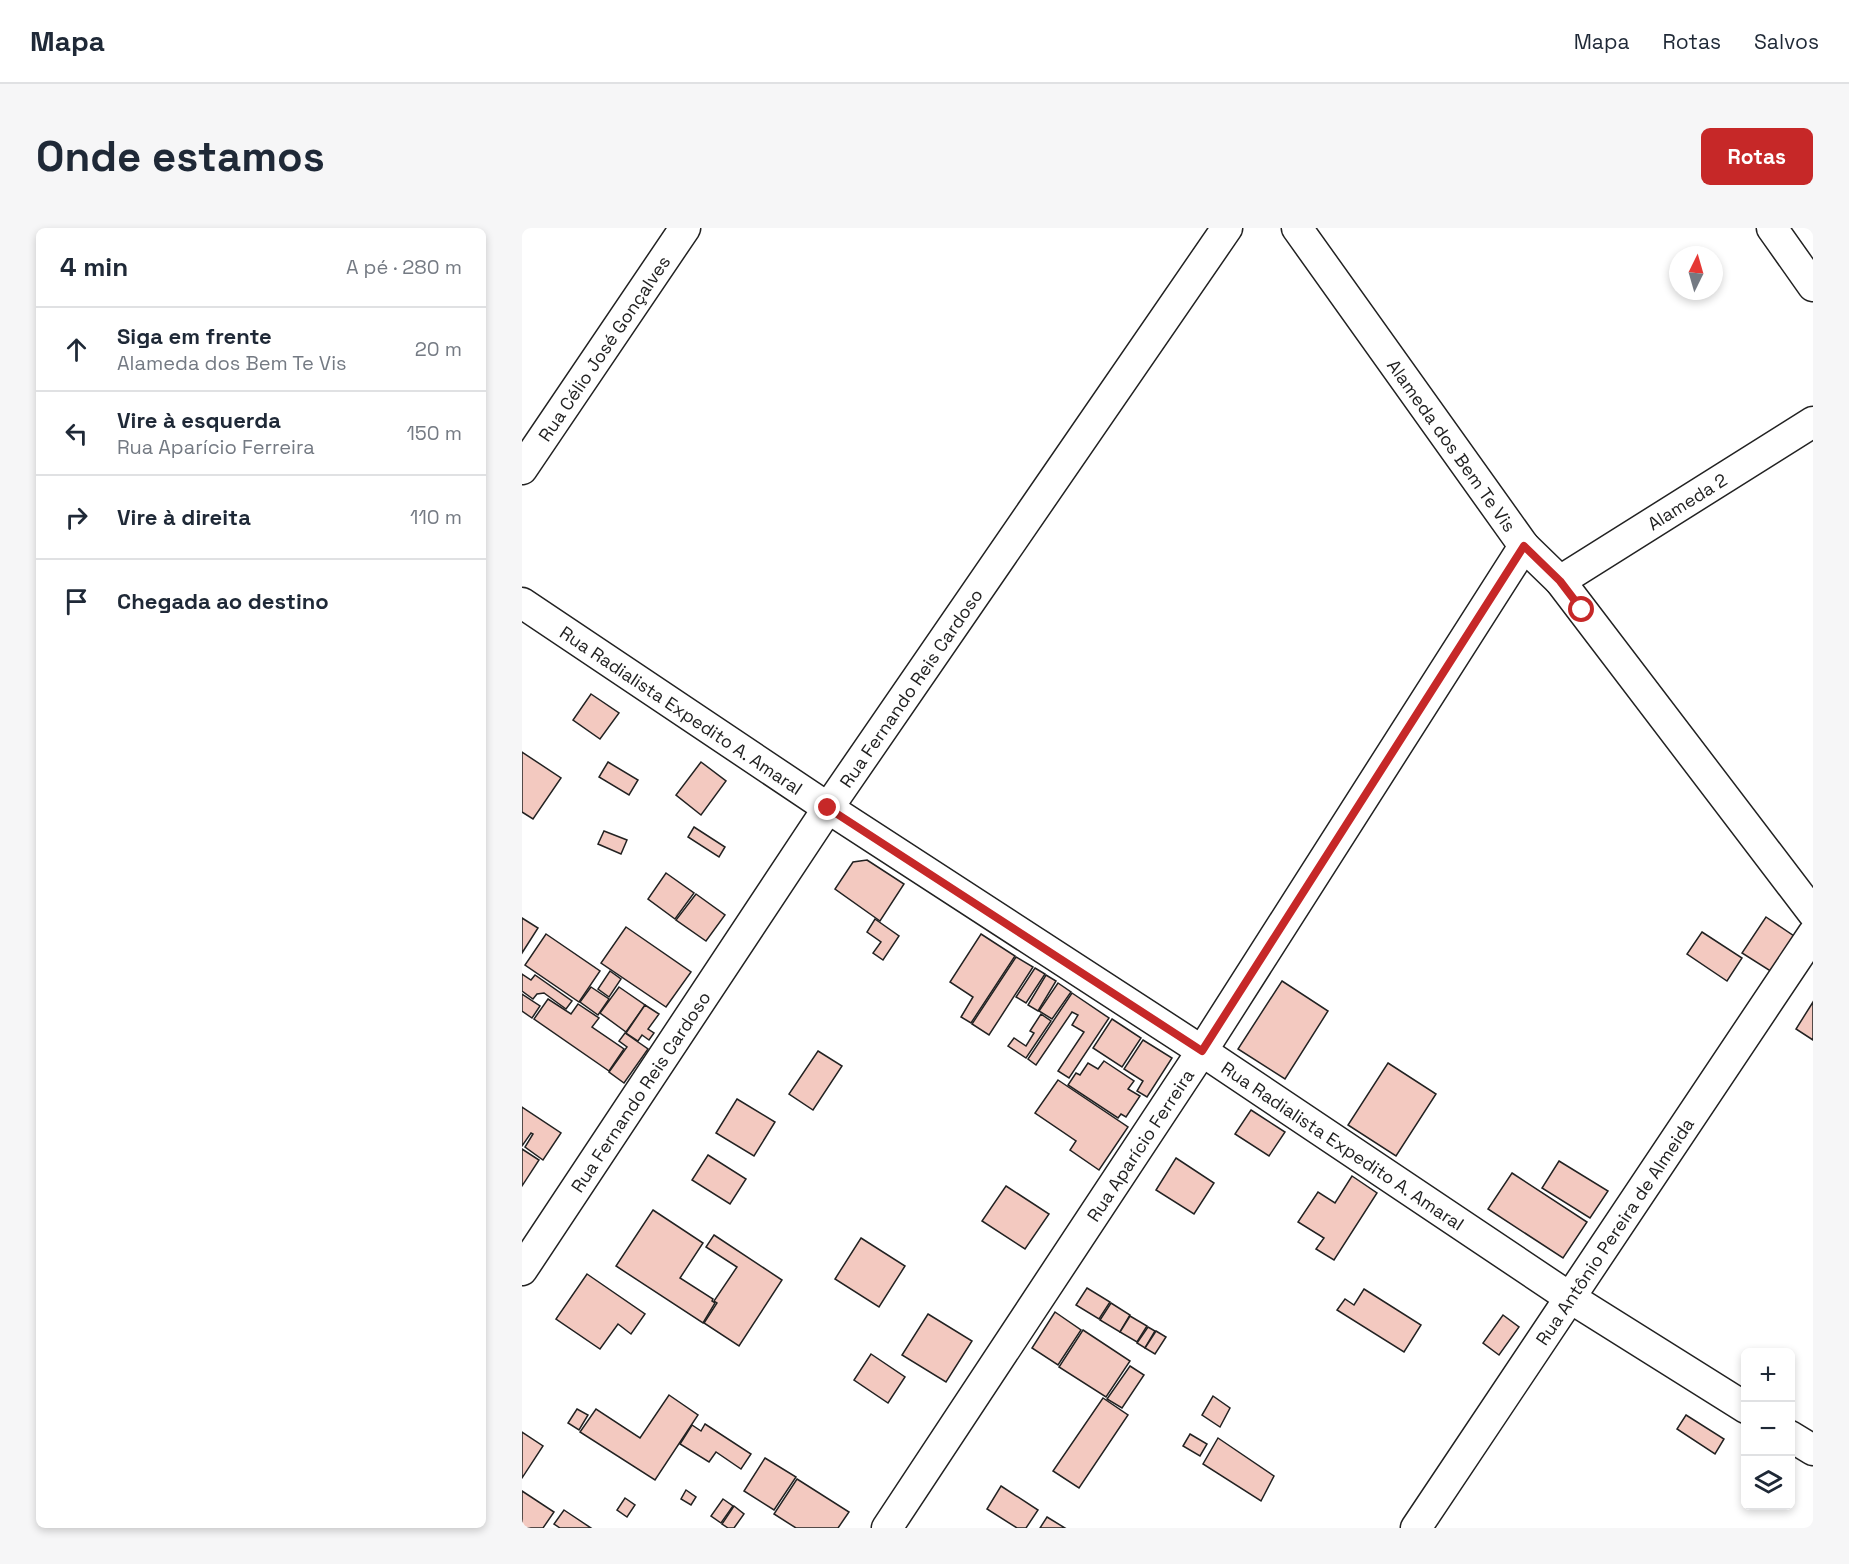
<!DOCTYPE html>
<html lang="pt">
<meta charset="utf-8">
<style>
:root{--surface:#fff;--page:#f6f6f7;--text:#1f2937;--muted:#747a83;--line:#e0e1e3;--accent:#c62828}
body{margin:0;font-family:"Space Grotesk",sans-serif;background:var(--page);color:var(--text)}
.controls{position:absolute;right:18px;bottom:18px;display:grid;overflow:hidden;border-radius:9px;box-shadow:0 3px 9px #0003}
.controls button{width:54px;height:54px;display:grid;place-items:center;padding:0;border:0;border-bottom:2px solid var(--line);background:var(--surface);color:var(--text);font:30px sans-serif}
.compass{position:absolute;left:1147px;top:18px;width:54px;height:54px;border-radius:50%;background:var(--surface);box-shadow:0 3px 9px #0003;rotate:5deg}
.stop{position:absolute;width:18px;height:18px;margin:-14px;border:4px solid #c62828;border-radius:50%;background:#fff}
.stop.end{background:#c62828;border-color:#fff;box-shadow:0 2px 6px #0008}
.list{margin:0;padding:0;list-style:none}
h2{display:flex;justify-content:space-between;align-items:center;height:78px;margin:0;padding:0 24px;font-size:26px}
h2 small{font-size:20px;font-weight:400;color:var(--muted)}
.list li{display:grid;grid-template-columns:39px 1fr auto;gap:18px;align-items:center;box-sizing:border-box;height:84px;padding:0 24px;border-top:2px solid var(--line)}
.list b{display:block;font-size:22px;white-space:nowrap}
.list p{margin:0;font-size:20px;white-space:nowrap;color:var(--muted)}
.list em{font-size:20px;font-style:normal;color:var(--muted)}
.icon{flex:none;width:33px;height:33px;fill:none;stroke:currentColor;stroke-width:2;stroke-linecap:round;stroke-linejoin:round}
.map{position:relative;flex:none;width:1291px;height:1300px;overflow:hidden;border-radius:9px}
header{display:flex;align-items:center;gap:36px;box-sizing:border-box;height:84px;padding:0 30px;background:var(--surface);border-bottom:2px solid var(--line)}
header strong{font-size:28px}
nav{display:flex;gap:33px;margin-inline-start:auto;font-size:21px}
.intro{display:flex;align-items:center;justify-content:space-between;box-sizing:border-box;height:144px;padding:0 36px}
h1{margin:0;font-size:42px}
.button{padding:15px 27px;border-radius:9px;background:var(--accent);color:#fff;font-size:21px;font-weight:700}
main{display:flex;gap:36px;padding:0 36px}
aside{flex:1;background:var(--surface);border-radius:9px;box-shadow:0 3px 9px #0003}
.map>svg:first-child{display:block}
.building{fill:#f3c9c0;stroke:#222;stroke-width:1.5}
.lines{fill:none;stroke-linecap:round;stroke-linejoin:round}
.minor-casing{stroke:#222;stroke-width:33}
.minor{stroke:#fff;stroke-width:30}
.route{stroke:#c62828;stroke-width:8}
.labels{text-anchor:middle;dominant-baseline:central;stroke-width:4.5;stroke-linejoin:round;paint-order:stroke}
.street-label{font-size:18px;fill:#222;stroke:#fff}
</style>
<header>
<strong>Mapa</strong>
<nav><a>Mapa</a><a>Rotas</a><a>Salvos</a></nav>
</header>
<div class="intro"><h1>Onde estamos</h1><a class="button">Rotas</a></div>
<main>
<aside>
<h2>4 min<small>A pé · 280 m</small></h2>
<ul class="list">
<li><svg class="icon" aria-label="ahead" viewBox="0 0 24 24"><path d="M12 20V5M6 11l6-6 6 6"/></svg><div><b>Siga em frente</b><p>Alameda dos Bem Te Vis</p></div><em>20 m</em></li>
<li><svg class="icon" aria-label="left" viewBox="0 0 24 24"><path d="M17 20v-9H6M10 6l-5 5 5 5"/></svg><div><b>Vire à esquerda</b><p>Rua Aparício Ferreira</p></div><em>150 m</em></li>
<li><svg class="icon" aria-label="right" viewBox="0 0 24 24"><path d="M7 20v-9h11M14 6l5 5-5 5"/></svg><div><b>Vire à direita</b></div><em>110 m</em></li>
<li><svg class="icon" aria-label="arrive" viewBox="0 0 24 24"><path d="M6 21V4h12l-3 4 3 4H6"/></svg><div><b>Chegada ao destino</b></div></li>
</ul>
</aside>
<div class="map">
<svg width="1291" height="1300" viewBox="0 0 1291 1300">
<rect width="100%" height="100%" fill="#fff"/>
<g class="building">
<polygon points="69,466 97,485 78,511 51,492"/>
<polygon points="0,524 39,550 11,591 0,584"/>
<polygon points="86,534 116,552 107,567 77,549"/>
<polygon points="179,534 204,553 179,587 154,567"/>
<polygon points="172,599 203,619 197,629 166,609"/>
<polygon points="82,603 105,612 99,626 76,616"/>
<polygon points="345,632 382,656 358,693 313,661 331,634"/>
<polygon points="144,645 172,665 153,691 126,671"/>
<polygon points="174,666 203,687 184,713 154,692"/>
<polygon points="1244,689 1272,708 1250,744 1220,725"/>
<polygon points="0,690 16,700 0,725"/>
<polygon points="353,691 377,708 361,732 351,725 359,714 345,704"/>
<polygon points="104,699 169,744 144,779 79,735"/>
<polygon points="1180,704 1220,730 1205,753 1165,726"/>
<polygon points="24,706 78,743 57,774 3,737"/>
<polygon points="459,706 493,728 449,795 439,789 451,769 428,754"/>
<polygon points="494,729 511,739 467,807 450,796"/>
<polygon points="513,740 523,746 504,775 494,769"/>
<polygon points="88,743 99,751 87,769 76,761"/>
<polygon points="0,746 9,752 13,747 50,773 44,781 22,765 15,766 11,771 0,763"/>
<polygon points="524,747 534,753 516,783 506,777"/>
<polygon points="760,753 806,783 763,851 716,821"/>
<polygon points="536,755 549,764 530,791 517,783"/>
<polygon points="69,759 87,771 76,787 58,774"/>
<polygon points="97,759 123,777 104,804 78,785"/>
<polygon points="550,765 587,790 547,850 536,843 562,804 550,797 556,787 550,784 514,837 506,831"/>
<polygon points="0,766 18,778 10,790 0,783"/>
<polygon points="26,771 49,786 56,776 77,790 70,799 102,821 87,843 12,791"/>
<polygon points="1291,774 1291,812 1274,801"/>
<polygon points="123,777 137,786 126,801 132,805 127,812 120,807 116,813 104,805"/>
<polygon points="519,786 529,793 504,830 486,818 492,810 504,818 512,805 508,803"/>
<polygon points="590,791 619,810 600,839 571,820"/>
<polygon points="103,805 126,821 102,855 87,844 105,819 97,813"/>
<polygon points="621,812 650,830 625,869 615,863 621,853 602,841"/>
<polygon points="296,823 320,838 291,882 267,866"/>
<polygon points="582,833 612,853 606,861 618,868 604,889 599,886 596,890 546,857 554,845 558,847 566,835 576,841"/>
<polygon points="866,835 914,866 874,928 826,897"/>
<polygon points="536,852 606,899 577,942 548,922 554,913 513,885"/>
<polygon points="215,871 253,894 232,928 194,905"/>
<polygon points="0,879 39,905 21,932 3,919 11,906 9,905 0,918"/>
<polygon points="729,882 763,904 747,928 713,906"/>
<polygon points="0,921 17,932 0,958"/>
<polygon points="186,927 224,951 208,976 170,952"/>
<polygon points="654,930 692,955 672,986 634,962"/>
<polygon points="1037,933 1086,963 1068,990 1020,960"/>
<polygon points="990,945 1065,994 1041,1030 966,981"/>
<polygon points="830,948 855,965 812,1032 794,1021 802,1010 776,994 796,964 813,975"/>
<polygon points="484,958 527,986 503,1021 460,993"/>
<polygon points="131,982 181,1015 158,1050 191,1071 190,1073 193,1075 181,1095 94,1038"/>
<polygon points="192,1007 260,1052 217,1118 182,1095 195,1075 192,1073 215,1039 184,1019"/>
<polygon points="339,1010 383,1038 357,1079 313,1051"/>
<polygon points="65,1046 123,1086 109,1106 96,1096 78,1121 34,1091"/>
<polygon points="565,1060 588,1074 577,1091 554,1077"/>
<polygon points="842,1061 899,1097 882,1124 815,1082 823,1071 832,1077"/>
<polygon points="589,1075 608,1087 598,1104 578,1092"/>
<polygon points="533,1084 559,1102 536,1137 510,1120"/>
<polygon points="406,1086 450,1113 424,1154 380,1127"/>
<polygon points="981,1087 997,1099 977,1127 961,1115"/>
<polygon points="608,1088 625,1098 615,1114 598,1104"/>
<polygon points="626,1099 633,1103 623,1120 615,1115"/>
<polygon points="561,1102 608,1133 584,1169 537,1139"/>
<polygon points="634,1103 644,1109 633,1126 623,1120"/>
<polygon points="349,1126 383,1149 366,1175 332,1152"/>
<polygon points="608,1138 622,1147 600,1180 585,1171"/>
<polygon points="147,1167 176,1187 133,1252 58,1204 74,1181 118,1210"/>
<polygon points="691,1168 708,1180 698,1199 680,1187"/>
<polygon points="581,1170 606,1187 557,1260 531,1243"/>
<polygon points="55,1181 66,1187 57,1202 46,1195"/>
<polygon points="1164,1187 1202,1211 1193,1226 1155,1201"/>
<polygon points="183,1196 229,1226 219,1241 194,1224 187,1234 158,1216 170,1197 179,1203"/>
<polygon points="0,1204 21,1218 0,1250"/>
<polygon points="668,1206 685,1216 678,1228 661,1218"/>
<polygon points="696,1210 752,1248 739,1273 681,1236"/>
<polygon points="243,1230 274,1249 252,1282 222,1263"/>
<polygon points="275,1251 327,1284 316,1300 274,1300 252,1286"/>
<polygon points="479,1258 516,1282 504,1300 495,1300 465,1281"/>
<polygon points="164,1262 174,1269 169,1277 159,1271"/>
<polygon points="0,1263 32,1284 21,1300 0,1300"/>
<polygon points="103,1270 113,1277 105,1289 95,1282"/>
<polygon points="201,1271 211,1278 199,1295 189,1288"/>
<polygon points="212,1278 222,1286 212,1300 206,1300 200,1296"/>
<polygon points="42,1282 69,1300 38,1300 32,1296"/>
<polygon points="525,1289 543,1300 518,1300"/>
</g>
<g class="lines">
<defs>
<g id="minor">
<path id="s1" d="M775,0L1002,318L1038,353L1291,685"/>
<polyline points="1250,0 1291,58"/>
<path id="s2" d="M0,241L163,0"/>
<path id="s3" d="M1038,353L1291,194"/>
<path id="s4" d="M0,375L306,580L680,823L1047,1069L1224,1180"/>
<path id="s5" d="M0,1042L306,580L705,0"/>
<polyline points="1268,1208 1291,1222"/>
<path id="s6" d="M365,1300L680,823L1002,318"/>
<path id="s7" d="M894,1300L1291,706"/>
</g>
</defs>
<use href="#minor" class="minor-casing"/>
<use href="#minor" class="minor"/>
</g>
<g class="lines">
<polyline class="route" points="306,580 680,823 1002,318 1038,353 1060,382"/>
</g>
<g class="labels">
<g class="street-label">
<text stroke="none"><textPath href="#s2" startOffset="146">Rua Célio José Gonçalves</textPath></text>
<text stroke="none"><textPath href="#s1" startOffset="267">Alameda dos Bem Te Vis</textPath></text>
<text stroke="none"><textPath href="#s3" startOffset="150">Alameda 2</textPath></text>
<text stroke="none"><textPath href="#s5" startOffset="700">Rua Fernando Reis Cardoso</textPath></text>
<text stroke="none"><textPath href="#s4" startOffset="192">Rua Radialista Expedito A. Amaral</textPath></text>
<text stroke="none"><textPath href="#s5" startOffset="214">Rua Fernando Reis Cardoso</textPath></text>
<text stroke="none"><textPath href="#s6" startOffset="459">Rua Aparício Ferreira</textPath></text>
<text stroke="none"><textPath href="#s4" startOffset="984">Rua Radialista Expedito A. Amaral</textPath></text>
<text stroke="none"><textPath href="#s7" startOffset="357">Rua Antônio Pereira de Almeida</textPath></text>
</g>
</g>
</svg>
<div class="controls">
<button>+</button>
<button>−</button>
<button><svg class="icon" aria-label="layers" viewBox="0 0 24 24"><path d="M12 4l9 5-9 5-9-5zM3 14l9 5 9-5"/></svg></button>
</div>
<svg class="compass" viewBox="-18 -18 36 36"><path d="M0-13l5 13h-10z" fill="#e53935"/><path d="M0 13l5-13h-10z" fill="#747a83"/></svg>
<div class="stop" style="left:1060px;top:382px"></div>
<div class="stop end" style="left:306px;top:580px"></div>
</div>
</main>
